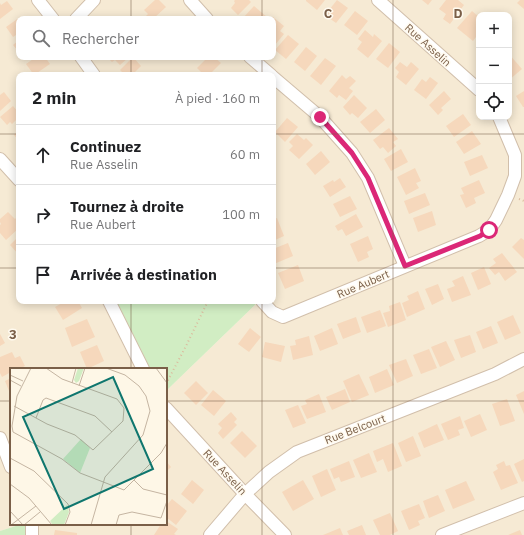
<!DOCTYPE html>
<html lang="fr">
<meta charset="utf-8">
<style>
:root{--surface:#fff;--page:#f6f6f6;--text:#202124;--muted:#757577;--line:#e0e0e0}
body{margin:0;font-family:"IBM Plex Sans",sans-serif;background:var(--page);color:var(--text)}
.controls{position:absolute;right:12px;top:12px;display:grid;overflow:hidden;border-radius:8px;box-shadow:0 2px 10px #0003}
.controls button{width:36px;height:36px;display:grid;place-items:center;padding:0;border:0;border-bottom:1px solid var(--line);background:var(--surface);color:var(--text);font:20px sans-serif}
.stop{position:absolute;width:12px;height:12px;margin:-9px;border:3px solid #db2777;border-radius:50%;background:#fff}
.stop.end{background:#db2777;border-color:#fff;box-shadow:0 1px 4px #0008}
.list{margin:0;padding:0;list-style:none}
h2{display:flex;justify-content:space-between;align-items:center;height:52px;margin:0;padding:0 16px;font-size:17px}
h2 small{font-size:13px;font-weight:400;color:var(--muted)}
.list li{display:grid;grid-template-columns:26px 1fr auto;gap:12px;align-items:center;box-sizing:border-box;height:60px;padding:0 16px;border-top:1px solid var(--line)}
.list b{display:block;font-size:15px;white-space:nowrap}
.list p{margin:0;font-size:13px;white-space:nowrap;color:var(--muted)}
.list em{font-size:13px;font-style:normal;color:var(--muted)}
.icon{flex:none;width:22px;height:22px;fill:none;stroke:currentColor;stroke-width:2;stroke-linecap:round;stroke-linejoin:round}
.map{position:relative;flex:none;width:524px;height:535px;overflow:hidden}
.search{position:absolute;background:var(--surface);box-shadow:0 2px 10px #0003;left:16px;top:16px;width:260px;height:44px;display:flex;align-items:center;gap:10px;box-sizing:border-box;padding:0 14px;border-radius:8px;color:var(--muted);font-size:15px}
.panel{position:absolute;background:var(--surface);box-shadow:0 2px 10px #0003;left:16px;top:72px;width:260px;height:232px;border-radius:8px}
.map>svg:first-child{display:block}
.residential{fill:#f6ead4;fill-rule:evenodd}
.green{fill:#d1edc3}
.building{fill:#f6d8bc}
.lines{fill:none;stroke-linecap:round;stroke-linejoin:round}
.minor-casing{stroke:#d1bfab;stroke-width:14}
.path{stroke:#dbbb9e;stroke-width:2;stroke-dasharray:1 3;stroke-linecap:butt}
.minor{stroke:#fff;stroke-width:12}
.route{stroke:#db2777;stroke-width:5}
.grid{fill:none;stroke:#7a5f48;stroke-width:1;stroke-opacity:0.55}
.labels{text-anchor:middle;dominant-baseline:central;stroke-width:3;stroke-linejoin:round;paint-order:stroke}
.street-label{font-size:11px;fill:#7a5f48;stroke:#fffaef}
.inset-road{fill:none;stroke:#c5b5a2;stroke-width:1}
.view{fill:#0f766e;fill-opacity:0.15;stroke:#0f766e;stroke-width:2}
.inset-edge{fill:none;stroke:#7a5f48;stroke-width:2}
.grid-label{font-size:13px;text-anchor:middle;font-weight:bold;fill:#7a5f48;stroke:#fffaef;stroke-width:3;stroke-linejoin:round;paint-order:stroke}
</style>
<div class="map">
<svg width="524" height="535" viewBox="0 0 524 535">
<rect width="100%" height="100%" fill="#fef7e7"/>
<path class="residential" d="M0,0H524V535H26L25,524H166V391L259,301H273V75H19V301H109L143,369H11V524H22L0,531ZM479,15H509V117H479ZM19,19H273V57H19Z"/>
<g class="green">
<polygon points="109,301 259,301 166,391 166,369 143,369"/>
<polygon points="22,524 25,524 26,535 0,535 0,531"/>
</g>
<g class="building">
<polygon points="155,0 159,0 166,7 153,19 147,19 145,17 148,14 144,10"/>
<polygon points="235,0 249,0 251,2 238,15 231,8 235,3 234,1"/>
<polygon points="306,0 325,0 317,10 306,1"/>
<polygon points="337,0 348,8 336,23 325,15"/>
<polygon points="422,0 432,0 428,5"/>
<polygon points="446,0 458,0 464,5 450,24 443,19 446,14 439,9"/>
<polygon points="520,0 524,0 524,9 517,3"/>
<polygon points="7,1 13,9 0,19 0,3 1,5"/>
<polygon points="254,6 268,18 267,19 242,19"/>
<polygon points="355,11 368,21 357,35 344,25"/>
<polygon points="472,11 479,17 479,33 473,41 457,28"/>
<polygon points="20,17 22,19 19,19 19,33 13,37 6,27"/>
<polygon points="273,17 284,26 280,31 284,34 275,45 273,43"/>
<polygon points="365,30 373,37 374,34 382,41 368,58 357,49 362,42 358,39"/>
<polygon points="288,35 299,44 286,59 275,50"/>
<polygon points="19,40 19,52 13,45"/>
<polygon points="389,43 400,52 388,68 376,59"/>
<polygon points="306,47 317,56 305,71 294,62"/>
<polygon points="509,54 522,69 509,80"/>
<polygon points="36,57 45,57 50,64 34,75 26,64"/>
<polygon points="107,57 127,57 128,58 120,65 115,60 112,62"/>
<polygon points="133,57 141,66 132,75 125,75 120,70"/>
<polygon points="208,57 214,57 221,63 209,75 204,75 197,68"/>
<polygon points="325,58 336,66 321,85 310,76"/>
<polygon points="400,62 407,67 411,62 419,69 406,85 396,77 399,72 395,68"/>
<polygon points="342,75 346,79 350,76 356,81 349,88 353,91 346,100 339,95 337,98 329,91"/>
<polygon points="430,77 438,83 426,99 414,90 422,79 426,82"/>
<polygon points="444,91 451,99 441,108 443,110 438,115 429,105"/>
<polygon points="524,91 524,107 523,107 516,96"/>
<polygon points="4,92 11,101 0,111 0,95"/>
<polygon points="354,95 367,108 358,118 352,113 350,115 343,107"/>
<polygon points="13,106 19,113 19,117 12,124 10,122 7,125 0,117"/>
<polygon points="376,109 385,120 370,133 360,122"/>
<polygon points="463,114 471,125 454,137 446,126"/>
<polygon points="287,118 298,127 285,142 275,132"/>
<polygon points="389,128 398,139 393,142 396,146 388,153 383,147 380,149 373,140"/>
<polygon points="19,130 19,141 14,135"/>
<polygon points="472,131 481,144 464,154 456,142"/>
<polygon points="297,134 304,140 306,138 313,145 299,159 289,150 293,146 289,142"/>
<polygon points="401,149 408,162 391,171 384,159"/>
<polygon points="321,151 330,162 315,175 306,164"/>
<polygon points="482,155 488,168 470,176 464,162"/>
<polygon points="415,168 421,181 416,183 419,188 406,195 397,177"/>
<polygon points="340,178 346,187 330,197 323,186 333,180 334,182"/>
<polygon points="479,180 485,193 474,198 476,203 466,208 460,195 464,194 461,188"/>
<polygon points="425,193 430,205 409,214 404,201"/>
<polygon points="350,196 357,209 340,217 333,204"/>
<polygon points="432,211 436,225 418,232 413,218"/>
<polygon points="8,212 15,219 16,218 19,221 19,228 6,240 0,233 0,225 1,224 0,222 0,219"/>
<polygon points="356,214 363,227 346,236 342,229 338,231 335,226"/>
<polygon points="277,218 284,236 273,241 273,219"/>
<polygon points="19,236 19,255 10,245"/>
<polygon points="368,236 373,249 367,252 369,257 358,262 350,244"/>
<polygon points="521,238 524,240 524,259 512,247"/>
<polygon points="288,243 293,256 274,264 273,262 273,249"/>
<polygon points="502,253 517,272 505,281 499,272 495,275 489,268 496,263 493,259"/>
<polygon points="298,265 304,281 285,289 278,273"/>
<polygon points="484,267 491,284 478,290 471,273"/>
<polygon points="463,276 471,295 452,302 447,289 455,286 452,281"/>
<polygon points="438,284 444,299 432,305 425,289"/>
<polygon points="418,291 425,309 407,317 402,303 409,300 407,296"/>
<polygon points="66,301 78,301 82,308 63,320 55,307"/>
<polygon points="400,302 406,320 388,327 383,313 390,311 389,306"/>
<polygon points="380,310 386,326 367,333 361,317"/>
<polygon points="513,315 521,333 505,340 497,322"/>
<polygon points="356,317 361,332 343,339 337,324"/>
<polygon points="87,319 95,337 72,347 65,328"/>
<polygon points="491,326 498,343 483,349 476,332"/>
<polygon points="250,328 261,337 249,352 238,344"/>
<polygon points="332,328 338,344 320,351 314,336"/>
<polygon points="0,334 5,343 0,346"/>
<polygon points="470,335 476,352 461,358 454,340"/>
<polygon points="309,336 313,355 293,360 290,346 296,345 295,340"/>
<polygon points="446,341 455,360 440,367 431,347"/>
<polygon points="265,342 285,346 281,362 262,357"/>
<polygon points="97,345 104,361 87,369 80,352"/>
<polygon points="429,349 437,368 421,374 413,355"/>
<polygon points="12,352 15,358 20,356 25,366 19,369 11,369 11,372 2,377 0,373 0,357"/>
<polygon points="406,359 413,376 397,383 389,365"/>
<polygon points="387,369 394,385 375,393 369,377"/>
<polygon points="359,374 369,395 352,402 343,381"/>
<polygon points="11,378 11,396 5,381"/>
<polygon points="196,381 208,393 196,405 184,393"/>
<polygon points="345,389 350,402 332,410 326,397"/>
<polygon points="213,390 226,401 214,416 201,405"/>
<polygon points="524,391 524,414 516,395"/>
<polygon points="319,394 326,412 307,419 301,406 307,404 305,400"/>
<polygon points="507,399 515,421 500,426 492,404"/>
<polygon points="298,405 306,423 293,428 285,410"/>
<polygon points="231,412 237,419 234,422 237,425 223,439 218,433 222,428 218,424"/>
<polygon points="480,414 487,430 471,437 464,421"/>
<polygon points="460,416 464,428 458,430 460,435 448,440 441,424"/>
<polygon points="437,424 444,440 424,448 418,433"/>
<polygon points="242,431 257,446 245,458 230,443"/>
<polygon points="413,436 421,456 406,462 398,443"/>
<polygon points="393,443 402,466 388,472 383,459 377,462 373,451"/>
<polygon points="369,453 377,472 361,478 353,460"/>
<polygon points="524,459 524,481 522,482 514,464"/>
<polygon points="166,461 171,467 166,472"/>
<polygon points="349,461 355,477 341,482 339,477 334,479 330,469"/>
<polygon points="504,461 506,466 510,465 518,483 501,490 493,472 498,469 496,465"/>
<polygon points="327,469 336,490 321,497 312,476"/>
<polygon points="192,480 204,490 193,504 181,494"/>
<polygon points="303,480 314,499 293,511 282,492"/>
<polygon points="466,481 475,500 453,509 445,490"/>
<polygon points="438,495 445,511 429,518 423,501"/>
<polygon points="172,499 187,511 176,525 166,517 166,506"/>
<polygon points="419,504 425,518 418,521 420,525 409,530 401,511"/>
<polygon points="390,513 398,531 390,535 380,535 373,520"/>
<polygon points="166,521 178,529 174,534 176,535 154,535 161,524 166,524"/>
<polygon points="362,525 366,535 349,535 347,531"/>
<polygon points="340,528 343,535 323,535"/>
<polygon points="55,530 77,533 77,535 54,535"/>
<polygon points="520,530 522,535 508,535"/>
</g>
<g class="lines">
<defs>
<g id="minor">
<polyline points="38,0 53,19"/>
<polyline points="190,0 207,19"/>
<polyline points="378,0 479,90"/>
<polyline points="76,19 94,0"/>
<polyline points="81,57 94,75"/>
<polyline points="250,57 271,75"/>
<polyline points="273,77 320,117 352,153 368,178 405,266"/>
<polyline points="0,159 19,180"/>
<polyline points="109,301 143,369"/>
<polyline points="262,301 272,312 283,317 479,236 489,230 496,220 508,195 515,176 515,155 499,117"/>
<polyline points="166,408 245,494 285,535"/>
<polyline points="0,438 11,467"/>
<polyline points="32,535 32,524"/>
<polyline points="210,535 245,494 269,472 297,452 495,374 524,359"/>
<polyline points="442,535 524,503"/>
</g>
</defs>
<use href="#minor" class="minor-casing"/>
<g class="path">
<polyline points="519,199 524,201"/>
<polyline points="166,384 186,346 208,301"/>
</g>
<use href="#minor" class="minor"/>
</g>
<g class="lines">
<polyline class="route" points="320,117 352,153 368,178 405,266 480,236 489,230"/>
</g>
<path class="grid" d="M131,0V19M262,0V19M393,0V535M131,57V75M262,57V75M0,134H19M273,134H524M0,268H19M273,268H524M131,301V369M262,301V535M0,401H11M166,401H524M131,524V535"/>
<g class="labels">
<g class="street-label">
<text transform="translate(428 45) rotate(42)">Rue Asselin</text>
<text transform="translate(363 284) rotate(-23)">Rue Aubert</text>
<text transform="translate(355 429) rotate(-21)">Rue Belcourt</text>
<text transform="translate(225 472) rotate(47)">Rue Asselin</text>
</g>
</g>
<g transform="translate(10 368)">
<rect width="157" height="157" fill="#fef7e7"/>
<path d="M68,0H74L69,13L66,15L64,12ZM71,71L80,80L70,105L53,91ZM57,137L59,144L54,157H43L40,153Z" fill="#d1edc3"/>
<path class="inset-road" d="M21,0L7,28L2,58L3,64L52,91L70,105L114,122L151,85L157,75M146,0L157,15M0,7L13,13M0,12L11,18M62,15L66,0M69,18L75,0M4,38L37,56L65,67L83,82L113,53L114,40L107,31L52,11L36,0M26,50L33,32L36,30L85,48L102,64M0,90L24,103L58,136L60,144L55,157M124,112L133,121L157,127M0,116L19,130L42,157M0,143L13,157M1,157L26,138M14,157L30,144M81,157L95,109L133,67L140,43L136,28L129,18L115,7L96,0M106,157L109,147L122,144L151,150L157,133"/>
<path class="view" d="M103,9L143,101L54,141L13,49Z"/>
<rect width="157" height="157" class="inset-edge"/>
</g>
<g class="grid-label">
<text x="328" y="18">C</text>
<text x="458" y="18">D</text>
<text x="13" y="339">3</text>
</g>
</svg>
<div class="controls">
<button>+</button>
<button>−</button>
<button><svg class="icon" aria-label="locate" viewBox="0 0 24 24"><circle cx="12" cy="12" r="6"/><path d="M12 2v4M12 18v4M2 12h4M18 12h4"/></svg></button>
</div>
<div class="stop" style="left:489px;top:230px"></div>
<div class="stop end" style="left:320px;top:117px"></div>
<div class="search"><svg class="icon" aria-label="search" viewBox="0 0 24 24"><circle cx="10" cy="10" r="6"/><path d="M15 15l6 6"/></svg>Rechercher</div>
<section class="panel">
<h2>2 min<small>À pied · 160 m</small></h2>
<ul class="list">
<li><svg class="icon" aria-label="ahead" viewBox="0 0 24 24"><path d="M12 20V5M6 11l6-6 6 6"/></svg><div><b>Continuez</b><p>Rue Asselin</p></div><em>60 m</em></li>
<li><svg class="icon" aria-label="right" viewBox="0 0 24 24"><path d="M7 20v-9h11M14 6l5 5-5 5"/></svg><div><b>Tournez à droite</b><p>Rue Aubert</p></div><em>100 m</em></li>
<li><svg class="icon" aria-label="arrive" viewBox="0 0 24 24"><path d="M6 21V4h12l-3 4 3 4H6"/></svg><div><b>Arrivée à destination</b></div></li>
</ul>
</section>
</div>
